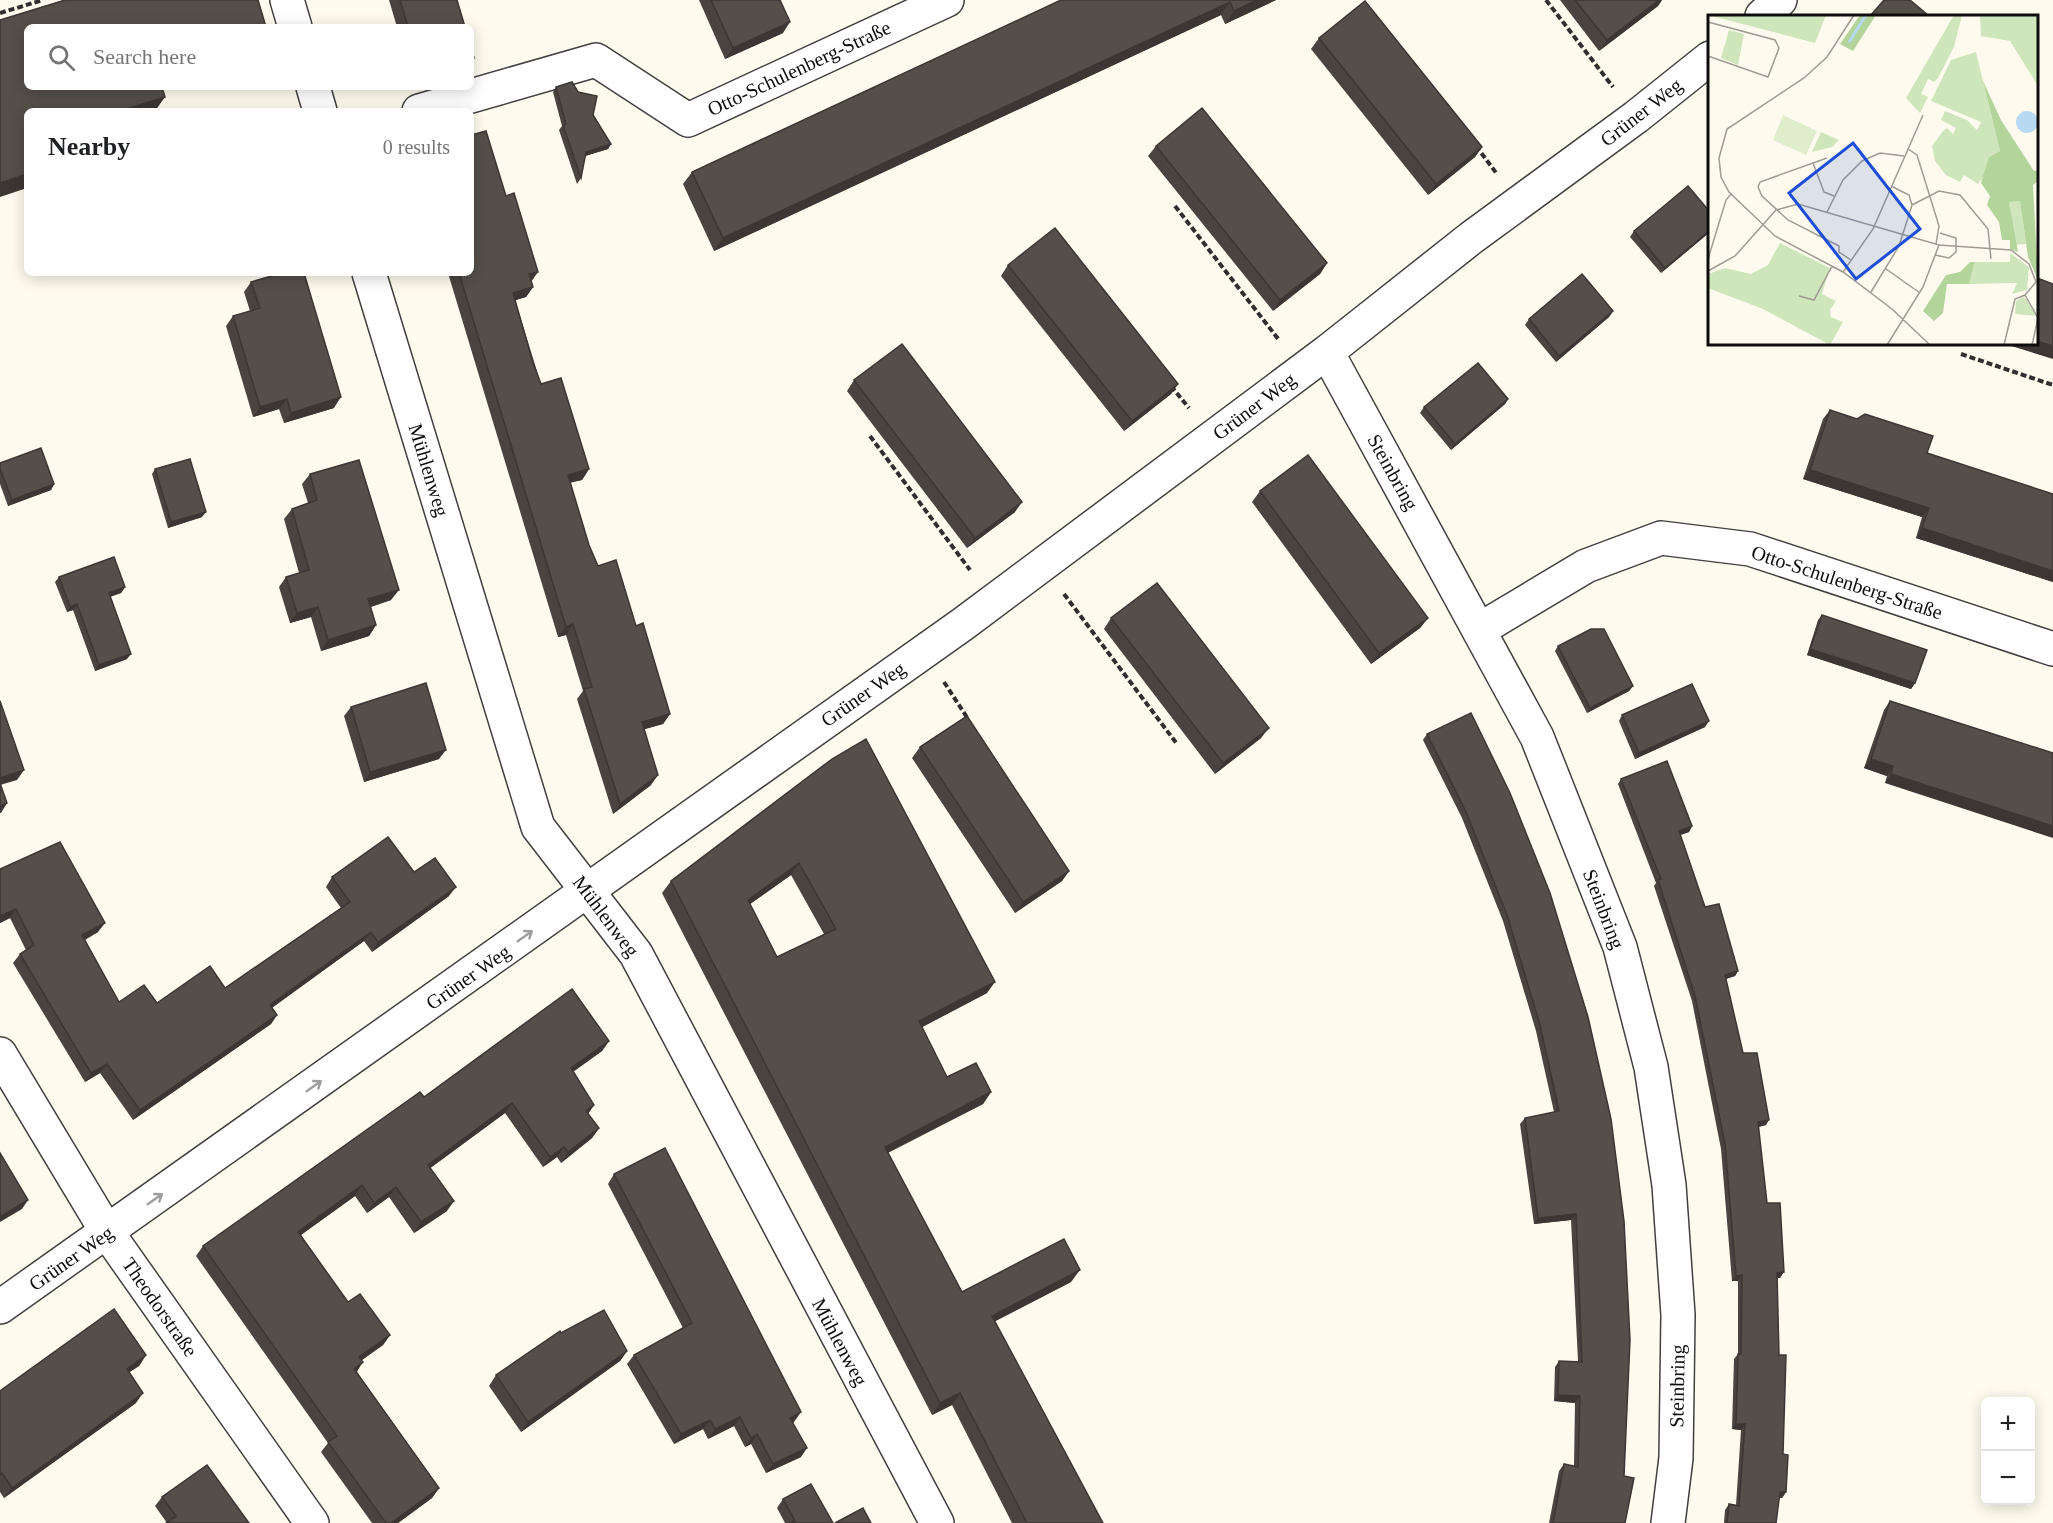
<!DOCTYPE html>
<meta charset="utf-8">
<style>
:root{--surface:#fff;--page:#f6f6f6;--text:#202124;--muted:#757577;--line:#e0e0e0}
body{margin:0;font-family:"Times New Roman",serif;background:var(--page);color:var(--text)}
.controls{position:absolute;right:18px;bottom:18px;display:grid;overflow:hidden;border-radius:9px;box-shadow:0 3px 15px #0003}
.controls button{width:54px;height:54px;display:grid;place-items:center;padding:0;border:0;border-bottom:2px solid var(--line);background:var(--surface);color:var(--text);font:30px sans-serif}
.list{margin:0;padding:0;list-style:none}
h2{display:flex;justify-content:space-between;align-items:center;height:78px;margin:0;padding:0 24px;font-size:26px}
h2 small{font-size:20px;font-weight:400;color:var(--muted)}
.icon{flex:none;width:33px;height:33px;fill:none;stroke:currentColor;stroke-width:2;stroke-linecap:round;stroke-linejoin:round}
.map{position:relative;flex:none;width:2053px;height:1523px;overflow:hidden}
.search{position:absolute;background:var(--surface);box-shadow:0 3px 15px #0003;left:24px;top:24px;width:450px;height:66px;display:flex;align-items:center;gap:15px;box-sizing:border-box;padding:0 21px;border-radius:9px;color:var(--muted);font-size:22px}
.panel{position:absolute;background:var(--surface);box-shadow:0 3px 15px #0003;left:24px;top:108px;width:450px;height:168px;border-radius:9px}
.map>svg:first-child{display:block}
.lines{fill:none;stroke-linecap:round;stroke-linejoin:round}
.minor-casing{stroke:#404040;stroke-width:36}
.path{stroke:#2f2f2f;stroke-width:4;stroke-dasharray:6 3;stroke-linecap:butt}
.minor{stroke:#fff;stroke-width:33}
.wall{fill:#494440;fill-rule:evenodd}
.shaded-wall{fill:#3c3734}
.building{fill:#554f4a;stroke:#3c3734;stroke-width:1.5;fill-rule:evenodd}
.oneway{stroke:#9e9e9e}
.labels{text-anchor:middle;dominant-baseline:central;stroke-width:6;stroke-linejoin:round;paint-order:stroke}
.street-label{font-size:20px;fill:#0d0d0d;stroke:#fff}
.inset-river{fill:none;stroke:#b7d9f1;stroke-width:3}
.inset-road{fill:none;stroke:#9e9c94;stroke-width:1.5}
.view{fill:#1d4ed8;fill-opacity:0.15;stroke:#1d4ed8;stroke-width:3}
.inset-edge{fill:none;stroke:#0d0d0d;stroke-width:3}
</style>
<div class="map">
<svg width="2053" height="1523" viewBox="0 0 2053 1523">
<rect width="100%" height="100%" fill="#fefbee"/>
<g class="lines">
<defs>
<g id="minor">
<polyline points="287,0 295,27"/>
<polyline points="1762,16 1780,0"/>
<polyline points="313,87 320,111"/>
<polyline points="419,111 596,60 688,120 947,0"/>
<polyline points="369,273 538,827 636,954 937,1523"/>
<polyline points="1327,352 1537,737 1620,947 1651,1067 1669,1185 1678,1315 1676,1458 1668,1523"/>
<polyline points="1479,630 1586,566 1661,538 1750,549 2053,649"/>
<polyline points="0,1054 107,1232 312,1523"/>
<polyline points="0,1307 963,624 1327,352 1471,238 1636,117 1710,58"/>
</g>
</defs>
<use href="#minor" class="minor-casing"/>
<g class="path">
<polyline points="1546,0 1613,87"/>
<polyline points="0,13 43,0"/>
<polyline points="1476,146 1497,174"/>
<polyline points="1175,206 1279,340"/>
<polyline points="1961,354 2053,385"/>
<polyline points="1171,386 1189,408"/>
<polyline points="870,436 970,570"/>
<polyline points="1064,594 1177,744"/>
<polyline points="944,682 968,719"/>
</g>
<use href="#minor" class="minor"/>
</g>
<g class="wall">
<polygon points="389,0 457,0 465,27 397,27"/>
<polygon points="699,0 780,0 783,33 725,59"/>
<polygon points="1061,0 1276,0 1225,24 1221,15 714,251 683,184 692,172"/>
<polygon points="1560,0 1662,0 1658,6 1599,51"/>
<polygon points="1319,38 1482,147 1475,157 1428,195 1311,49"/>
<polygon points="556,87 593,115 611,144 608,149 585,156 581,178 577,184 559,130 562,126 553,92"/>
<polygon points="1156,146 1327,263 1320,274 1273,311 1148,156"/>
<polygon points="1710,212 1710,232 1661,273 1630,237 1634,231"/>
<polygon points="1008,265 1178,384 1171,394 1124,431 1001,276"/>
<polygon points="448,273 471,273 531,282 533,287 526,297 515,300 541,384 589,469 582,480 570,482 589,545 598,566 636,626 670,714 663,724 644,729 651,785 613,814 577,699 583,691 566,635 558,637"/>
<polygon points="251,282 334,408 284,423 279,409 253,417 226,326 233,316 250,311 244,292"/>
<polygon points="1613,311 1609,317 1556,362 1525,325 1529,319"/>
<polygon points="854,380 1015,512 967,548 847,391"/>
<polygon points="1508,399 1505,404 1451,450 1420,413 1424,407"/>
<polygon points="1830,410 1857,419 1927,453 2053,494 2053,582 1916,538 1922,517 1803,479 1823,419"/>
<polygon points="0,463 54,484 51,490 8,506 0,484"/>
<polygon points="155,469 202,517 168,528 152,474"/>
<polygon points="310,474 391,600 371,607 376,625 369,636 321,651 311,617 290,623 279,587 286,577 299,573 284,519 292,509 308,503 302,484"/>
<polygon points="1260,491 1428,618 1420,628 1371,664 1252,502"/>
<polygon points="59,577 125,587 121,593 110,597 127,659 95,671 73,610 67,612 55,582"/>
<polygon points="1822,615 1915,683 1911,689 1807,655 1818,620"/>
<polygon points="1111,618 1261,738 1215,774 1104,629"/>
<polygon points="1558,646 1633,686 1629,691 1587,713 1555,651"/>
<polygon points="1890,701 2053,753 1885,783 1887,776 1864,768 1884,710"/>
<polygon points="351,707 439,759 364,782 344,716"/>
<polygon points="1622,715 1705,727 1635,759 1619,721"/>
<polygon points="1427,734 1510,793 1624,1476 1625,1523 1549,1523 1559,1471 1564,1464 1574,1466 1575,1403 1554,1401 1555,1367 1559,1361 1578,1361 1571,1220 1534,1224 1520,1124 1525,1118 1554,1112 1536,1031 1503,921 1462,818 1423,740"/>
<polygon points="920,747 1069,871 1062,881 1015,913 912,758"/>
<path d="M832,759L987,993L922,1027L947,1077L991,1092L983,1104L888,1153L962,1292L1071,1282L995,1321L1103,1523H1012L952,1405L932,1415L662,893L671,881ZM791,875L824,934L777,957L750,904Z"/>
<polygon points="1621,779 1692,826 1689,832 1680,835 1705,907 1738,971 1735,976 1726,979 1743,1053 1766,1125 1758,1127 1767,1203 1780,1278 1777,1278 1779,1355 1783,1454 1786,1492 1782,1498 1779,1497 1776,1523 1724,1523 1725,1510 1729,1504 1736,1505 1741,1430 1732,1429 1734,1359 1738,1354 1738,1281 1732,1281 1721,1149 1692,1001 1654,886 1656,883 1618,784"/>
<polygon points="0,869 98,932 85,940 119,1002 157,1003 225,988 341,908 326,887 332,877 414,872 449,896 372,952 364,941 272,1008 277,1015 271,1024 133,1120 100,1073 85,1082 13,963 20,954 26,950 10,918 0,923"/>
<polygon points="609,1041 602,1051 573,1072 594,1105 588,1114 599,1128 592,1138 561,1163 557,1157 543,1167 505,1113 430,1168 447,1211 414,1233 389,1197 367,1213 355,1196 301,1235 348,1302 390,1335 383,1345 362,1360 357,1372 439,1488 432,1498 398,1523 372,1523 321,1452 328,1443 196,1256 203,1246 424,1097"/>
<polygon points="614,1174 794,1422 793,1423 801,1457 766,1473 751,1444 745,1447 734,1426 708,1439 703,1429 674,1444 627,1364 634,1355 683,1328 608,1184"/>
<polygon points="561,1333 627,1351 620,1361 521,1432 489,1386 496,1375"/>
<polygon points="146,1355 139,1366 129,1372 136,1403 4,1498 0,1492 0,1391"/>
<polygon points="162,1497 249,1523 167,1523 155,1506"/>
<polygon points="783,1499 833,1523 785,1523 777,1508"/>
</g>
<g class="shaded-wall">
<polygon points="1257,0 1276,0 1225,24 1234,11"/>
<polygon points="1659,0 1662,0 1658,6 1599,51 1607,40"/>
<polygon points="1230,2 1221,15 714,251 723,238"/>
<polygon points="790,22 783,33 725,59 733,48"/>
<polygon points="165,97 155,111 120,111"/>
<polygon points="611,144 608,149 582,157 586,152"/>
<polygon points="1482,147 1475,157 1428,195 1436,184"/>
<polygon points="27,174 27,188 0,197 0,183"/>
<polygon points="1710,230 1710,232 1661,273 1665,268"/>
<polygon points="1327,263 1320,274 1273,311 1280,300"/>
<polygon points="538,272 531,282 529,274"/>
<polygon points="533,287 526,297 506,303 513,293"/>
<polygon points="1613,311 1609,317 1556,362 1559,356"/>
<polygon points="2037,341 2053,346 2053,359 2005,344 2037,344"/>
<polygon points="1178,384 1171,394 1124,431 1132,421"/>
<polygon points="341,397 334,408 284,423 291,413"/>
<polygon points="287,399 279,409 253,417 260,407"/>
<polygon points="1508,399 1505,404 1451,450 1455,444"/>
<polygon points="589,469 582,480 561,485 568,475"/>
<polygon points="1810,470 1929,508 1922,517 1803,479"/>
<polygon points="54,484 51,490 8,506 12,500"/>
<polygon points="1022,502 1015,512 967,548 975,538"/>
<polygon points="206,512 202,517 168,528 171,522"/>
<polygon points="1922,528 2053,571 2053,582 1916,538"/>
<polygon points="125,587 121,593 105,598 109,593"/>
<polygon points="399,590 391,600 361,610 368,599"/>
<polygon points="77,604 73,610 67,612 70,607"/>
<polygon points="318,607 311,617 290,623 297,613"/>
<polygon points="1428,618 1420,628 1371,664 1379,653"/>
<polygon points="573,624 566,635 558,637 566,627"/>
<polygon points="376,625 369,636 321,651 328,640"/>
<polygon points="1810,649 1915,683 1911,689 1807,655"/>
<polygon points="131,654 127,659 95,671 99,665"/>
<polygon points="1633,686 1629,691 1587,713 1590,708"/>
<polygon points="670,714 663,724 635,732 642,722"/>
<polygon points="1709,721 1705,727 1635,759 1639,753"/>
<polygon points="1269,728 1261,738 1215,774 1223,763"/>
<polygon points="446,750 439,759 364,782 370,772"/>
<polygon points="1871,759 1893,766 1887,776 1864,768"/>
<polygon points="24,770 17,780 0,785 0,778"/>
<polygon points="1891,774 2053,826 2053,838 1885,783"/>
<polygon points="658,775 651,785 613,814 620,804"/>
<polygon points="7,803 1,813 0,813 0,806"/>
<polygon points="1692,826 1689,832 1675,837 1679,831"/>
<polygon points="799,863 791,875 739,912 748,900"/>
<polygon points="1069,871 1062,881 1015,913 1023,902"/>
<polygon points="456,887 449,896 372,952 378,942"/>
<polygon points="16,909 10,918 0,923 0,916"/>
<polygon points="105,923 98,932 76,944 82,935"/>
<polygon points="371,932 364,941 263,1014 270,1005"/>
<polygon points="1738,971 1735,976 1722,980 1725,975"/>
<polygon points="995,982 987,993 911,1033 919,1021"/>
<polygon points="277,1015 271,1024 133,1120 140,1110"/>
<polygon points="609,1041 602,1051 564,1078 571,1068"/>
<polygon points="107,1064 100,1073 85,1082 91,1073"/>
<polygon points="991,1092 983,1104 876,1158 885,1147"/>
<polygon points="512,1103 505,1113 421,1175 428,1165"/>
<polygon points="594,1105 587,1115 586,1111"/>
<polygon points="1769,1120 1766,1125 1754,1128 1758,1122"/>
<polygon points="599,1128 592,1138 561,1163 568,1152"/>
<polygon points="564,1147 557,1157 543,1167 550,1157"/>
<polygon points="362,1185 355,1196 291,1242 298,1232"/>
<polygon points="396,1187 389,1197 367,1213 374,1203"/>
<polygon points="28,1200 22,1209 0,1222 0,1217"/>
<polygon points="454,1201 447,1211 414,1233 421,1222"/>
<polygon points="1576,1214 1571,1220 1534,1224 1538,1218"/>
<polygon points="1080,1270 1071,1282 984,1327 992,1316"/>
<polygon points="1784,1272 1780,1278 1773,1278 1777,1273"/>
<polygon points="1742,1275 1738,1281 1732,1281 1736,1276"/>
<polygon points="390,1335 383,1345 352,1367 359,1357"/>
<polygon points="627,1351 620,1361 521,1432 528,1422"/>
<polygon points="146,1355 139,1366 119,1379 127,1369"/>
<polygon points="363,1362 356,1373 354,1369"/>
<polygon points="143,1393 136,1403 4,1498 12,1488"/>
<polygon points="960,1393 952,1405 932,1415 940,1403"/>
<polygon points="1558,1395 1580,1396 1575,1403 1554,1401"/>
<polygon points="801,1412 794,1422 783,1427 790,1418"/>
<polygon points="740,1417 734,1426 708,1439 715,1429"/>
<polygon points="710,1420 703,1429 674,1444 681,1434"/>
<polygon points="1736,1424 1745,1424 1741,1430 1732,1429"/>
<polygon points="757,1434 751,1444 745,1447 751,1438"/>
<polygon points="807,1448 801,1457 766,1473 773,1464"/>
<polygon points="439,1488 432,1498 398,1523 391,1523"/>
<polygon points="1780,1492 1786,1492 1782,1498 1776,1497"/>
</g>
<g class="building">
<polygon points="65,0 258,0 266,27 27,27 27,87 162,87 165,97 120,111 27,111 27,174 0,183 0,20"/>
<polygon points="400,0 457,0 465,27 408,27"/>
<polygon points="711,0 780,0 790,22 733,48"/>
<polygon points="1061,0 1257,0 1234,11 1230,2 723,238 692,172"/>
<polygon points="1575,0 1659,0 1607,40"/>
<polygon points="1884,0 1910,0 1929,16 1870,16"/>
<polygon points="1365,1 1482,147 1436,184 1319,38"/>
<polygon points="471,47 474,58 471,59"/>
<polygon points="572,82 578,92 597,96 593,115 611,144 586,152 581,178 563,125 566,124 556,87"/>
<polygon points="1202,108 1327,263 1280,300 1156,146"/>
<polygon points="486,131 506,196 514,193 538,272 529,274 533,287 513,293 533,363 541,384 561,378 589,469 568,475 589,545 598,566 616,560 636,626 643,623 670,714 642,722 658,775 620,804 584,689 592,687 573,624 566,627 459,273 471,273 471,135"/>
<polygon points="1688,186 1710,212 1710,230 1665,268 1634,231"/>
<polygon points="1055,228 1178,384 1132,421 1008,265"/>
<polygon points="282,273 304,273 341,397 291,413 287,399 260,407 233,316 260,308 251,282"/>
<polygon points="1582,274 1613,311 1559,356 1529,319"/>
<polygon points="2037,278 2053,284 2053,346 2037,341"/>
<polygon points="902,344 1022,502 975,538 854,380"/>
<polygon points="1478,363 1508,399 1455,444 1424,407"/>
<polygon points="1830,410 1857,419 1865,414 1933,436 1927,453 2053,494 2053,571 1922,528 1929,508 1810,470"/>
<polygon points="41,448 54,484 12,500 0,469 0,463"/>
<polygon points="1308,455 1428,618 1379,653 1260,491"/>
<polygon points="190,459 206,512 171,522 155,469"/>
<polygon points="359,460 399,590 368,599 376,625 328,640 318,607 297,613 286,577 309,570 292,509 317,500 310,474"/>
<polygon points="114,557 125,587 109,593 131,654 99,665 77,604 70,607 59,577"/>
<polygon points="1157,583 1269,728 1223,763 1111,618"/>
<polygon points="1822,615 1927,650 1915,683 1810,649"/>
<polygon points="1591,629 1604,629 1633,686 1590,708 1558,646"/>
<polygon points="426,683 446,750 370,772 351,707"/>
<polygon points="1692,684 1709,721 1639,753 1622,715"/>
<polygon points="0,701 24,770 0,778"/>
<polygon points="1890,701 2053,753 2053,826 1891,774 1893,766 1871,759"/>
<polygon points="1471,713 1510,793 1550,893 1588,1017 1611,1119 1624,1221 1630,1340 1624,1476 1634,1478 1625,1523 1553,1523 1564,1464 1578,1467 1580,1396 1558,1395 1559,1361 1582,1362 1576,1214 1538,1218 1525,1118 1559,1111 1540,1025 1507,915 1466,812 1427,734"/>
<polygon points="967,716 1069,871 1023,902 920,747"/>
<path d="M866,739L995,982L919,1021L947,1077L976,1063L991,1092L885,1147L962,1292L1064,1239L1080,1270L992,1316L1103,1523H1027L960,1393L940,1403L671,881L832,759ZM799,863L836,929L777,957L748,900Z"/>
<polygon points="1667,761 1692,826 1679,831 1705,907 1719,904 1738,971 1725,975 1743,1053 1757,1053 1769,1120 1758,1122 1767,1203 1780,1203 1784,1272 1777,1273 1779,1355 1786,1355 1783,1454 1788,1455 1786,1492 1780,1492 1776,1523 1727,1523 1729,1504 1739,1506 1745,1424 1736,1424 1738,1354 1741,1354 1742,1275 1736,1276 1725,1144 1695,996 1658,880 1661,879 1621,779"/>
<polygon points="0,783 7,803 0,806"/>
<polygon points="388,837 414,872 435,858 456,887 378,942 371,932 270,1005 277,1015 140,1110 107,1064 91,1073 20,954 34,945 16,909 0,916 0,869 60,842 105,923 82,935 119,1002 144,985 157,1003 210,966 225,988 350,902 332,877"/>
<polygon points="572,989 609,1041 571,1068 594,1105 586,1111 599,1128 568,1152 564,1147 550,1157 512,1103 428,1165 454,1201 421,1222 396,1187 374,1203 362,1185 298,1232 348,1302 360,1294 390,1335 359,1357 363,1362 354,1369 439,1488 391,1523 386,1523 328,1442 337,1436 203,1246 420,1092 424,1097"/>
<polygon points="665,1148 801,1412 790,1418 807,1448 773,1464 757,1434 751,1438 740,1417 715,1429 710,1420 681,1434 634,1355 692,1323 614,1174"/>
<polygon points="0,1153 28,1200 0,1217"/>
<polygon points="114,1309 146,1355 127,1369 143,1393 12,1488 2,1473 0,1475 0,1391"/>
<polygon points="604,1310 627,1351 528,1422 496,1375 560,1331 561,1333"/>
<polygon points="207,1465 249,1523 166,1523 176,1516 162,1497"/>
<polygon points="811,1484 833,1523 791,1523 795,1521 783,1499"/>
<polygon points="863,1508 871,1523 835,1523"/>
</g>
<defs><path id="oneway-shaft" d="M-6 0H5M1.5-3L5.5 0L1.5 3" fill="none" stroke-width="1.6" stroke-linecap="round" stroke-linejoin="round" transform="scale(1.5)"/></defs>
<g class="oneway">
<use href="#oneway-shaft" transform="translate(525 936) rotate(-35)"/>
<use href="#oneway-shaft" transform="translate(314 1086) rotate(-35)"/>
<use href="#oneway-shaft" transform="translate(155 1199) rotate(-35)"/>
</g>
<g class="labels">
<g class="street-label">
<text transform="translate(799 68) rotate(-25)">Otto-Schulenberg-Straße</text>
<text transform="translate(1641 112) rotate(-38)">Grüner Weg</text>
<text transform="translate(1254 406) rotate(-37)">Grüner Weg</text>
<text transform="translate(429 470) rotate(73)">Mühlenweg</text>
<text transform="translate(1393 472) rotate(61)">Steinbring</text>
<text transform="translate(1847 582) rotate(18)">Otto-Schulenberg-Straße</text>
<text transform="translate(863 694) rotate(-35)">Grüner Weg</text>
<text transform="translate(1604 909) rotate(69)">Steinbring</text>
<text transform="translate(606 916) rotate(53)">Mühlenweg</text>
<text transform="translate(468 977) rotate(-35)">Grüner Weg</text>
<text transform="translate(71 1258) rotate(-35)">Grüner Weg</text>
<text transform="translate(160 1307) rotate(55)">Theodorstraße</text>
<text transform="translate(840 1342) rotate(62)">Mühlenweg</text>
<text transform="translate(1677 1386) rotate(-89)">Steinbring</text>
</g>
</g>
<g transform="translate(1708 15)">
<rect width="330" height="330" fill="#fefbee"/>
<path d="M0,0H118L107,28ZM246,0H254L246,32L230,63L226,67L220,64L213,79L220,82L212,98L198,83ZM272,0H330V71L302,26L273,21ZM21,15L36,19L30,50L13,43ZM268,37L292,136L281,142L279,157L270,169L256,160L252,167L238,160L227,146L224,131L235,116L239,113L245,119L248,113L233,105L237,96L259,105L269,115L273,107L223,86L243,45ZM113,117L131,125L124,132L104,137ZM312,185L318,229L307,230L301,187ZM72,228L122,253L114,279L128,286L122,295L123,302L135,307L122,330L55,294L0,273V259L17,253L43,259L60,250ZM302,238L321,252L319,275L304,279L309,268L261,269L267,247H302ZM315,282L318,284L328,301L307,299L308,286Z" fill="#cfe5bb"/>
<path d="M152,0H168L145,36L132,29ZM275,66L293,105L326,156L330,155V166L325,170L330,265L320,242L312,186L301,187L310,237L302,234V225H294L291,207L279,190L282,181L273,168L281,142L292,136ZM262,247H267L261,269H239L235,298L226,306L215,296L238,260L252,257Z" fill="#b3d49b"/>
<path d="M75,100L109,116L98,140L65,125Z" fill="#e0edcc"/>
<path d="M308 107a11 11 0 1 1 22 0a11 11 0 1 1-22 0Z" fill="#b7d9f1"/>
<path class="inset-river" d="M141,27L158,0"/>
<path class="inset-road" d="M146,0L119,42L96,63L19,114L11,143L13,162L21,177L67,221L135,257L184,294L222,330M0,7L67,25L71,33L60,62L0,41M200,134L209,140L231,211L228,229M119,143L52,167L50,172L54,181L80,205L131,231V237L143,245M105,148L116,177L126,181M204,190L231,176L252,180L280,214L283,244M119,197L135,165L154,146L172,138L196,141M227,240L241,243L248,237V223L232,218M0,244L18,185L23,179M178,254L212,278M0,256L27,241L68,195L90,189L231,230L303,235L321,249L328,267M135,257L165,214L215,100M163,277L191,231L204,190L201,180L183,171M317,280L330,303L324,330M91,281L106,285L124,251M179,330L215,272L231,230M296,330L307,284L317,280L328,267"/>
<path class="view" d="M145,128L212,214L148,264L81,178Z"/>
<rect width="330" height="330" class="inset-edge"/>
</g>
</svg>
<div class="controls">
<button>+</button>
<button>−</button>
</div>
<div class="search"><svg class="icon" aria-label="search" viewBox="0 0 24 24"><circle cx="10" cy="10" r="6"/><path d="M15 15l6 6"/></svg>Search here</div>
<section class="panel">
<h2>Nearby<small>0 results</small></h2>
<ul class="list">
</ul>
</section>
</div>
